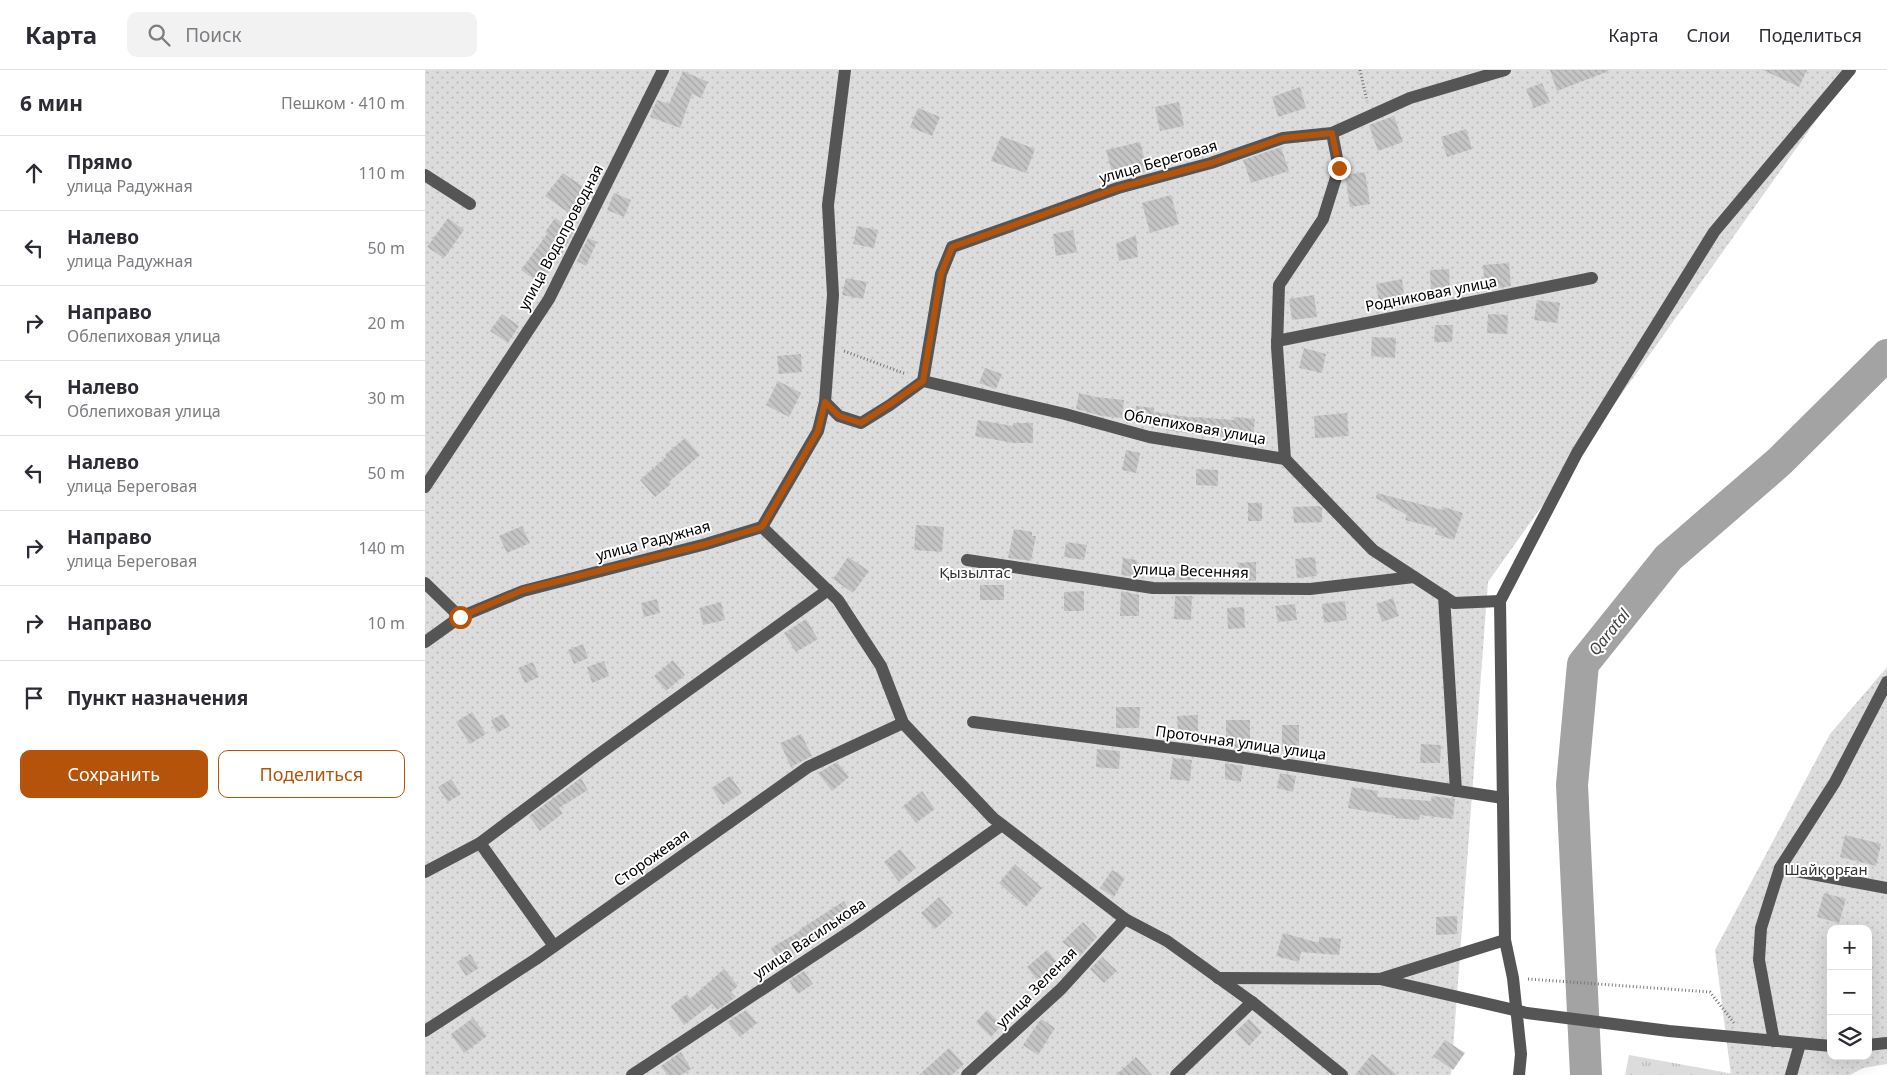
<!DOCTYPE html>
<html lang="ru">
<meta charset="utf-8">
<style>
:root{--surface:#fff;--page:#f2f2f3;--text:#2b2b33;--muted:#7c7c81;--line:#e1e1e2;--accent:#b45309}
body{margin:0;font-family:"Noto Sans",sans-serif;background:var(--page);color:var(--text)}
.controls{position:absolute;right:15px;bottom:15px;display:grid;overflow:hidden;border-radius:10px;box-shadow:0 5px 20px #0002}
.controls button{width:45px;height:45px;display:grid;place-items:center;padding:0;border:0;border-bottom:1px solid var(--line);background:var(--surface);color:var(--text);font:25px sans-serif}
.stop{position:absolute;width:15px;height:15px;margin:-11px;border:4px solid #b45309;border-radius:50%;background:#fff}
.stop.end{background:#b45309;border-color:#fff;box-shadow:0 1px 5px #0008}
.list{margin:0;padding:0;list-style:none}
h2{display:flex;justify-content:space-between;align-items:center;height:65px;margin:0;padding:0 20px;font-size:21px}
h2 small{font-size:16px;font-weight:400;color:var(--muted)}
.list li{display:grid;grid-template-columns:32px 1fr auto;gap:15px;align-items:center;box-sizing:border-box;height:75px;padding:0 20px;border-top:1px solid var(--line)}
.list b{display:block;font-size:19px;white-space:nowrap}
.list p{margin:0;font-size:16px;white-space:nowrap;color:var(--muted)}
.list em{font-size:16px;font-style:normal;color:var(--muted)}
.actions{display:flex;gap:10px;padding:15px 20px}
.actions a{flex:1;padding:11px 0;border:1px solid var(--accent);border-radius:10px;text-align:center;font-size:18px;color:var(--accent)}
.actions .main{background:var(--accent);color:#fff}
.icon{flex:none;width:28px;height:28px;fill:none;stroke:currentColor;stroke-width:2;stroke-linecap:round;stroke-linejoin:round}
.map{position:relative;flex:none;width:1462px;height:1005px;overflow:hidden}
header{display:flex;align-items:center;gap:30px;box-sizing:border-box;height:70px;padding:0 25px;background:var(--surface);border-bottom:1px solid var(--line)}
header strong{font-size:24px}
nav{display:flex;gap:28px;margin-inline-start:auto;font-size:18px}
.search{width:350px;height:45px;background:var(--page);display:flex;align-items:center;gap:12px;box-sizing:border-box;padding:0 18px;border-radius:10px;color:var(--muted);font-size:19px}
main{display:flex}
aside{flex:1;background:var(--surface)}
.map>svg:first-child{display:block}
.grass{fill:url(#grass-tufts)}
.park{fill:url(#park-dots);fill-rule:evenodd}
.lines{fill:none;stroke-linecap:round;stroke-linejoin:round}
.river{stroke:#a3a3a3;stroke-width:32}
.building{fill:url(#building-back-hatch)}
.path{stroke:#777;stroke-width:3;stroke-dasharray:1 2.5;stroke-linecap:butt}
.minor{stroke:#555;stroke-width:12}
.route{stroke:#b45309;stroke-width:6}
.labels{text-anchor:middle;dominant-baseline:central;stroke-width:4;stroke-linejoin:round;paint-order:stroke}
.street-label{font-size:15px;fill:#000;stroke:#fff}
.park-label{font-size:15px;fill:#333;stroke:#fff}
.water-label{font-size:16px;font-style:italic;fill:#444;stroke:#fff}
</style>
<header>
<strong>Карта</strong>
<div class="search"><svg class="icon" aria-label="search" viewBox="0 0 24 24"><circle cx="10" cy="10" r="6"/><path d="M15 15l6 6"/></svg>Поиск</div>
<nav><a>Карта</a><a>Слои</a><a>Поделиться</a></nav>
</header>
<main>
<aside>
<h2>6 мин<small>Пешком · 410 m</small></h2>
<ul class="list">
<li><svg class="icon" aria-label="ahead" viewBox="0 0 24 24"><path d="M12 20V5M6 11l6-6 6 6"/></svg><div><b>Прямо</b><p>улица Радужная</p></div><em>110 m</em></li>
<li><svg class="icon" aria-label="left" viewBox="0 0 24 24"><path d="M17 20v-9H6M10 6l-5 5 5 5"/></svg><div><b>Налево</b><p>улица Радужная</p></div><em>50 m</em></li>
<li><svg class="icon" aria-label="right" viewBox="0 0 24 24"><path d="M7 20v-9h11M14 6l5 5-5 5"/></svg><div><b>Направо</b><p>Облепиховая улица</p></div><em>20 m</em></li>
<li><svg class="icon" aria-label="left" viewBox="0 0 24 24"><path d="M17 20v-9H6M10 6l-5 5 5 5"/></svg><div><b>Налево</b><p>Облепиховая улица</p></div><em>30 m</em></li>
<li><svg class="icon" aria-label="left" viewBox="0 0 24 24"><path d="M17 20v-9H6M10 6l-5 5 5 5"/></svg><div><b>Налево</b><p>улица Береговая</p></div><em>50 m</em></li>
<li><svg class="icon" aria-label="right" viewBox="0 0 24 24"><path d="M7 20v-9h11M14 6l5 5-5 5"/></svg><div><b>Направо</b><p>улица Береговая</p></div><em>140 m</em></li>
<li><svg class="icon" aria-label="right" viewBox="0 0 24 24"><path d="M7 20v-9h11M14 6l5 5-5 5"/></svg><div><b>Направо</b></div><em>10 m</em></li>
<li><svg class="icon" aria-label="arrive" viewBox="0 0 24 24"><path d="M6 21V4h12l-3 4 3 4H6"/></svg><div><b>Пункт назначения</b></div></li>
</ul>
<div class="actions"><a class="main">Сохранить</a><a>Поделиться</a></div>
</aside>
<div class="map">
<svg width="1462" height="1005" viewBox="0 0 1462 1005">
<defs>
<pattern id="grass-tufts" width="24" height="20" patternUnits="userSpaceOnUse" patternTransform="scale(1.25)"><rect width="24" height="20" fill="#dcdcdc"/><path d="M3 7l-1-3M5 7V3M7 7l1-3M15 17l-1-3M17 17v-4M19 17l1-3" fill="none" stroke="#bbb"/></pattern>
<pattern id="park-dots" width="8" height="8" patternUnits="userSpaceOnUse" patternTransform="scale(1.25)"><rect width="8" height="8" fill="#dcdcdc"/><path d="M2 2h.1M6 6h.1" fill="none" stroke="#bbb" stroke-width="1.8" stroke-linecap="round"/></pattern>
<pattern id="building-back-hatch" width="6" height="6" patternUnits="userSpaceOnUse" patternTransform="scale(1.25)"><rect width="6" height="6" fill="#c4c4c4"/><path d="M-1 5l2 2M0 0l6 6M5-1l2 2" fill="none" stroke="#a7a7a7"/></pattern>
</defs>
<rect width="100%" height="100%" fill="#fff"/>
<polygon class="grass" points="1204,985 1315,1005 1200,1005"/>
<g class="park">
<polygon points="0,0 1427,0 1063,512 1026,1005 0,1005"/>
<path d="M1462,597V994L1438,998L1425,1005H1306L1290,880L1405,664ZM1406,859H1443V986H1406Z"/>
</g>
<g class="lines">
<polyline class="river" points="1161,1005 1147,715 1158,594 1243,488 1355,391 1462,285"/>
</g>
<g class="building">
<polygon points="1125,0 1183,0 1184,1 1132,21"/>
<polygon points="1338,0 1382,0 1374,17"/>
<polygon points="258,1 283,12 276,28 267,24 255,58 225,47 232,30 244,34"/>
<polygon points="1117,13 1125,32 1109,38 1101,19"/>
<polygon points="875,17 881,38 853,47 847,27"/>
<polygon points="754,32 759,56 735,61 730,37"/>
<polygon points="493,38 515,47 507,66 485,57"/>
<polygon points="969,46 978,72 953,81 944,55"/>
<polygon points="1041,59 1047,79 1022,87 1016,67"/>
<polygon points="576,66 610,79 601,103 566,91"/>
<polygon points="715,72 723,101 689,110 681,80"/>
<polygon points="856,77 864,101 826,113 818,90"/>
<polygon points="940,102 945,134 925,137 920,105"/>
<polygon points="138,103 161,119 144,143 120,126"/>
<polygon points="189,123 206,130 199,147 182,140"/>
<polygon points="746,125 754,154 725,163 717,133"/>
<polygon points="23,148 39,160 19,188 2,177"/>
<polygon points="130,148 149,161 137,184 135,184 115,213 96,200 122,164 120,162"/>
<polygon points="432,156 453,160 449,178 428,174"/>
<polygon points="648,160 652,182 631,186 628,164"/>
<polygon points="711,165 713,187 694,191 691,174"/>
<polygon points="163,168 172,172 161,196 152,191"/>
<polygon points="1084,193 1086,216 1060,220 1058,195"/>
<polygon points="1024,199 1025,222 1006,223 1005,200"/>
<polygon points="421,208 442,212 438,229 417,225"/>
<polygon points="977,209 980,232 955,237 951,214"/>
<polygon points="889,225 892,247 867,250 864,229"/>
<polygon points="1112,230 1135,233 1132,253 1109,250"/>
<polygon points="77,244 94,256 83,273 65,261"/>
<polygon points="1063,244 1083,245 1082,264 1062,263"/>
<polygon points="1010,255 1028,255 1027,272 1009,272"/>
<polygon points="947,267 971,268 970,288 946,286"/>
<polygon points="879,278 901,284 897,303 874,298"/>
<polygon points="376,284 377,302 354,304 352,286"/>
<polygon points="560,298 577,304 571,319 554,313"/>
<polygon points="353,311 376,323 364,347 341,335"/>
<polygon points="654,323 671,327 699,330 697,348 677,346 651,339"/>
<polygon points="711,336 729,338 729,342 770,348 770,347 809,350 809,347 830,349 828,370 769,364 741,360 741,358 709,353"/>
<polygon points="922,343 924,366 890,368 889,346"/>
<polygon points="553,350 588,356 588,353 608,353 608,373 588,373 550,366"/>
<polygon points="260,368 275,385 244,412 246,414 230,427 215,410 241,387 240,385"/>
<polygon points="701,380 715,383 711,403 697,400"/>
<polygon points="771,399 793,400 793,416 771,415"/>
<polygon points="952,423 1018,440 1019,437 1038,443 1029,470 1010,464 1012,458 980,450 982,445 951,428"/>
<rect x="823" y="433" width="14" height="18"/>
<polygon points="894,436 897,439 897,452 869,453 868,437"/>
<polygon points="491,455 519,457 517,482 489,480"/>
<polygon points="97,456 105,473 82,483 74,466"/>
<polygon points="589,459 607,462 607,466 611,466 606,491 583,488"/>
<polygon points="641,472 662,475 659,490 639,487"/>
<polygon points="423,487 444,501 428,523 408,509"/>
<polygon points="890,487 892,506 872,508 870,489"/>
<polygon points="698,488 712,490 710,507 696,505"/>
<polygon points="831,492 831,511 813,510 813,493"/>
<polygon points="751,500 770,501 769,510 750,510"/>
<rect x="555" y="515" width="24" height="15"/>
<polygon points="659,521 659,541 639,541 639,522"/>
<polygon points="696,521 714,525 714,546 695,546"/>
<polygon points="750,526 767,526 766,550 749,549"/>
<polygon points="968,528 974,546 957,552 951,534"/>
<polygon points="232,529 235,543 219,547 216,533"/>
<polygon points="920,531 922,550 899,553 897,534"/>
<polygon points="296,532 300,550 278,555 274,538"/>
<polygon points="870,534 872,550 853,552 850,536"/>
<polygon points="819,537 820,558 803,559 802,538"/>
<polygon points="381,549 393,569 371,582 359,563"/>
<polygon points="158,574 163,588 149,594 143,580"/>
<polygon points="248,590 260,605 241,621 229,606"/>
<polygon points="179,591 184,606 167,613 162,597"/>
<polygon points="108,592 114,607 100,613 93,598"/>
<polygon points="691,637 715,637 714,658 691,658"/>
<polygon points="47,642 61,664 45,674 31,652"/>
<polygon points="78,644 85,656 72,663 66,650"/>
<polygon points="773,645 773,661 753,662 752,646"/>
<polygon points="801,650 825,650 825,673 822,673 821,680 801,677"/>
<polygon points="857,655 874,655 874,680 857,681"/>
<polygon points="376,664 387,686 366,697 355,673"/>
<polygon points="996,674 1016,675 1015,693 995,693"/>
<polygon points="672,679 695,681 694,699 671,697"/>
<polygon points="748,688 767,690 765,711 745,709"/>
<polygon points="412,692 424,707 407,721 393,703"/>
<polygon points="800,693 818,696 816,712 800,709"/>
<polygon points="855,703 871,706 868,722 852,718"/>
<polygon points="305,706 317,723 298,735 287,718"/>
<polygon points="156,708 163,720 134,738 138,743 115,761 104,746"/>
<polygon points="26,709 36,724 23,732 13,717"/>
<polygon points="927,717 953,721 952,727 1006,731 1007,726 1030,729 1028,749 995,745 994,750 970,748 971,746 923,738"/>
<polygon points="497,721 510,739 491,753 478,736"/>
<polygon points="1420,765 1456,774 1451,796 1415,787"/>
<polygon points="475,779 491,798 474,812 459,792"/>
<polygon points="590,794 617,818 601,837 574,813"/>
<polygon points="687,800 700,808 689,827 675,818"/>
<polygon points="1399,823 1421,829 1414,853 1392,847"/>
<polygon points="514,827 528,843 510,859 496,843"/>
<polygon points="419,831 428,848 412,857 411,855 371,882 368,885 370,888 357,897 346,878 375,861 374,860"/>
<polygon points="1032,846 1032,864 1011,865 1011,847"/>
<polygon points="658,852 672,867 655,886 637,872"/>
<polygon points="858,863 894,873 894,867 916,869 914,885 876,882 874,892 851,886"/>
<polygon points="622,880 634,894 615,914 602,897"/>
<polygon points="45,884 54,898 41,906 32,892"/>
<polygon points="677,887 692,901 679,913 665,899"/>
<polygon points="299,899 313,916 306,922 311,927 292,940 287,934 259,955 246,936 262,924 265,929"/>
<polygon points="379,901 388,914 373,924 364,911"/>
<polygon points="321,940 332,953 315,967 302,952"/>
<polygon points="562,940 577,955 566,967 551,952"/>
<polygon points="48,948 62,966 39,983 26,964"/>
<polygon points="616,949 630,958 613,985 598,975"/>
<polygon points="824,949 837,962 824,976 810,962"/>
<polygon points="1020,970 1040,983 1028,1000 1008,986"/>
<polygon points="524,978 539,994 527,1005 494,1005"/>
<polygon points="256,982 266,999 256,1005 242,1005 236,996"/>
<polygon points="947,984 972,1005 930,1005"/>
<polygon points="711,987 727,1005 691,1005"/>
</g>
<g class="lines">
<g class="path">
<polyline points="935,0 942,31"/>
<polyline points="419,281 481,304"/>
<polyline points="1103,909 1285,922 1309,953"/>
</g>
<g class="minor">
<polyline points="0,105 45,134"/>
<polyline points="852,271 1167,208"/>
<polyline points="498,311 516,204 527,177 693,118 786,93 858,68 907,63 985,28 1080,0"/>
<polyline points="400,332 414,346 436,353 465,335 498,311 640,344 724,367 860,389 948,480 1029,533 1075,531"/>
<polyline points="860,389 852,277 854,215 898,149 914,98 907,63"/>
<polyline points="0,417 124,229 238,0"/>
<polyline points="337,457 413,530 456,596 478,653 568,748 700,849 742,871 827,932 917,1005"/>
<polyline points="542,490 728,518 885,519 989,507"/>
<polyline points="0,513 35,547"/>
<polyline points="1019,526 1031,721"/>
<polyline points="0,572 35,547 98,521 281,474 337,457 393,361 400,332 408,225 403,135 420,0"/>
<polyline points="548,652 787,683 1078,728"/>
<polyline points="55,773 129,876"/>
<polyline points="1355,798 1462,818"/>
<polyline points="0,802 55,773 170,687 403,520"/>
<polyline points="793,908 955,909 1102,943 1244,961 1406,976"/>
<polyline points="955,909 1080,870"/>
<polyline points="0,961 111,889 383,697 478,653"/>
<polyline points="1349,971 1334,890 1336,858 1346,826 1355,798 1410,712 1462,612"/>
<polyline points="1443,975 1462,973"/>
<polyline points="207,1005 432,857 577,755"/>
<polyline points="542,1005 636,919 700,849"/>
<polyline points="751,1005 827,932"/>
<polyline points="1094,1005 1096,984 1088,908 1080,870 1075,531 1152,383 1289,162 1425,0"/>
<polyline points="1366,1005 1375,974"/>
</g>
</g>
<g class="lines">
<polyline class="route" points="35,547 98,520 281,474 337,457 393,361 400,332 414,346 436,353 465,334 498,311 516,204 527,177 693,118 786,93 858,68 907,63 914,98"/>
</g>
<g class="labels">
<g class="street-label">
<text transform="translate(733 91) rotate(-16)">улица Береговая</text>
<text transform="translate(135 167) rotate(-62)">улица Водопроводная</text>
<text transform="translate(1006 223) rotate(-11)">Родниковая улица</text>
<text transform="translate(770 356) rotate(10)">Облепиховая улица</text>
<text transform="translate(228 470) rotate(-15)">улица Радужная</text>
<text transform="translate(766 500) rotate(2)">улица Весенняя</text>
<text transform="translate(816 672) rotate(8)">Проточная улица улица</text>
<text transform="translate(226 787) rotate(-35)">Сторожевая</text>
<text transform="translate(384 868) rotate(-34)">улица Василькова</text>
<text transform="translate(611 917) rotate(-45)">улица Зеленая</text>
</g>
<g class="park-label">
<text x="550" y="502">Қызылтас</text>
<text x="1401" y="799">Шайқорған</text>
</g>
<g class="water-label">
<text transform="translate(1184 562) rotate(-51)">Qaratal</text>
</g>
</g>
</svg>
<div class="controls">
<button>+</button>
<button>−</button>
<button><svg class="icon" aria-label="layers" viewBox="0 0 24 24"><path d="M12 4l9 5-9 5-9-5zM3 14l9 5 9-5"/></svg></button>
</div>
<div class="stop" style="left:35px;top:547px"></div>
<div class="stop end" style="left:914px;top:98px"></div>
</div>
</main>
